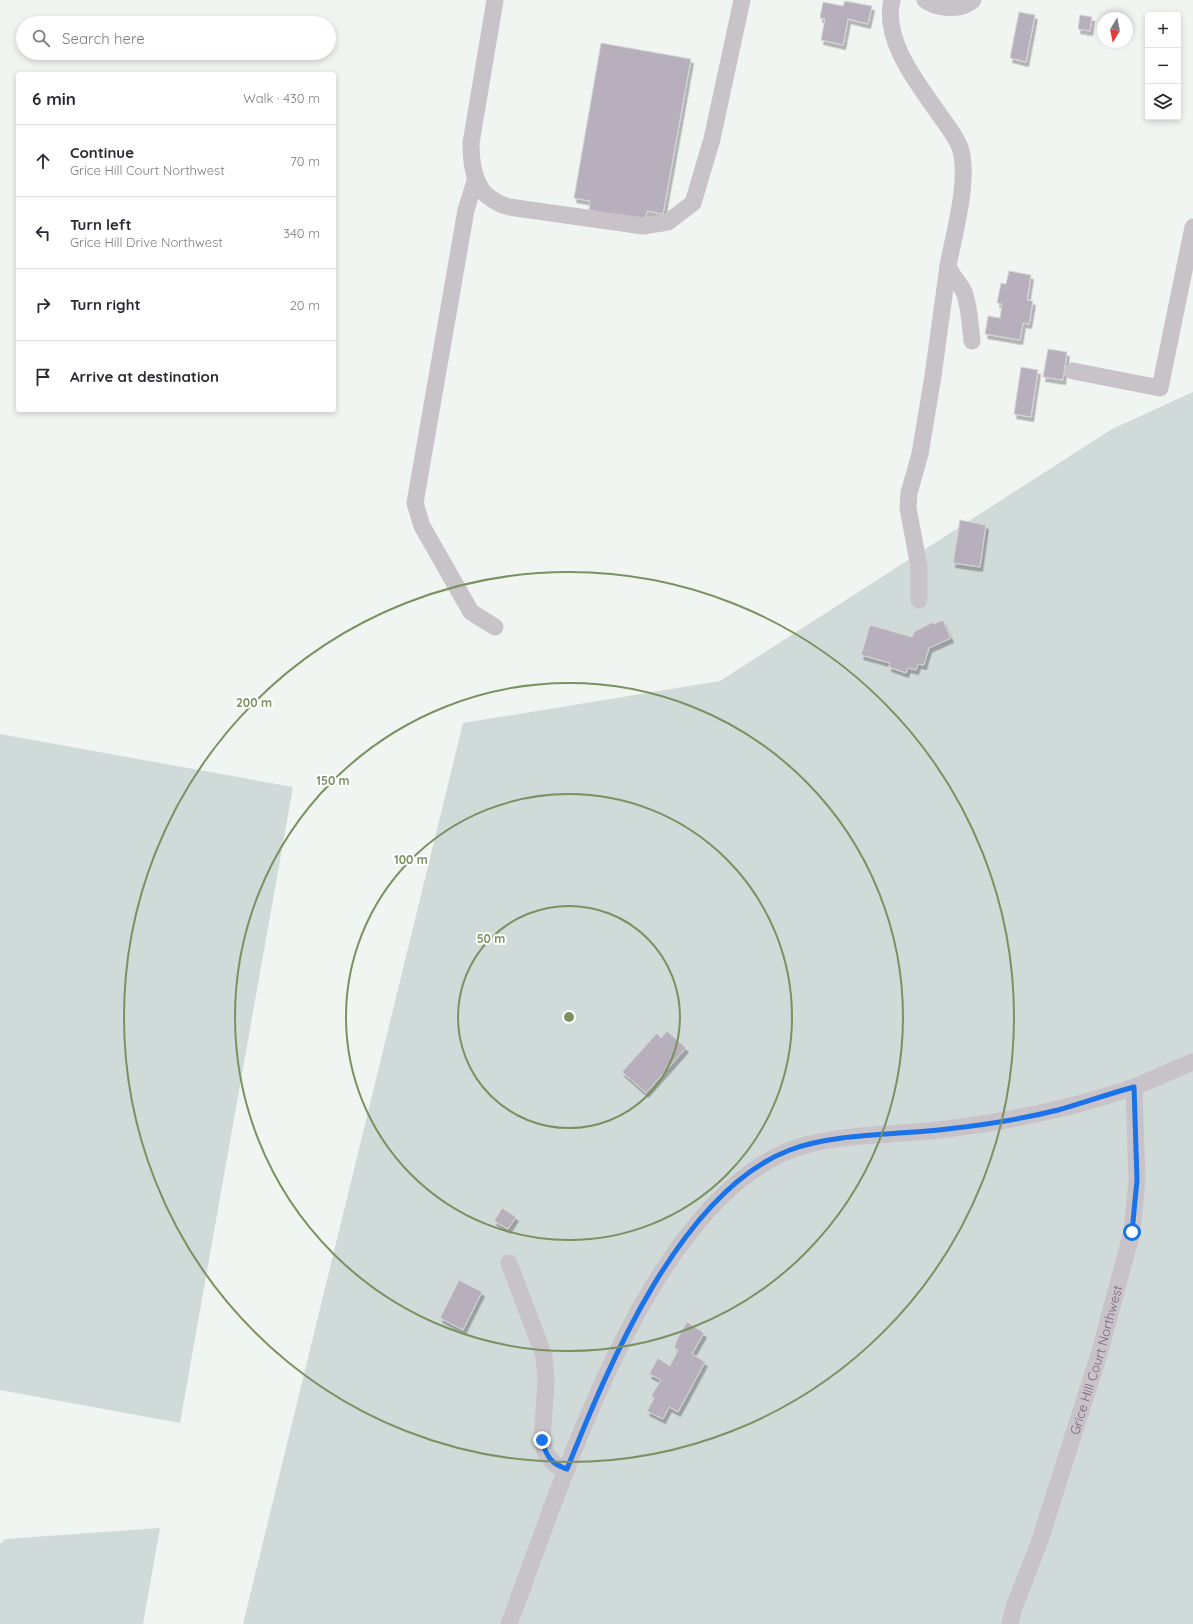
<!DOCTYPE html>
<meta charset="utf-8">
<style>
:root{--surface:#fff;--page:#f7f7f7;--text:#2b2b33;--muted:#7c7c81;--line:#e1e1e2}
body{margin:0;font-family:Quicksand,sans-serif;background:var(--page);color:var(--text)}
.controls{position:absolute;right:12px;top:12px;display:grid;overflow:hidden;border-radius:4px;box-shadow:0 2px 6px #0003}
.controls button{width:36px;height:36px;display:grid;place-items:center;padding:0;border:0;border-bottom:1px solid var(--line);background:var(--surface);color:var(--text);font:20px sans-serif}
.compass{position:absolute;left:1097px;top:12px;width:36px;height:36px;border-radius:50%;background:var(--surface);box-shadow:0 2px 6px #0003;rotate:190deg}
.stop{position:absolute;width:12px;height:12px;margin:-9px;border:3px solid #1a73e8;border-radius:50%;background:#fff}
.stop.end{background:#1a73e8;border-color:#fff;box-shadow:0 1px 4px #0008}
.list{margin:0;padding:0;list-style:none}
h2{display:flex;justify-content:space-between;align-items:center;height:52px;margin:0;padding:0 16px;font-size:17px}
h2 small{font-size:13px;font-weight:400;color:var(--muted)}
.list li{display:grid;grid-template-columns:26px 1fr auto;gap:12px;align-items:center;box-sizing:border-box;height:72px;padding:0 16px;border-top:1px solid var(--line)}
.list b{display:block;font-size:15px;white-space:nowrap}
.list p{margin:0;font-size:13px;white-space:nowrap;color:var(--muted)}
.list em{font-size:13px;font-style:normal;color:var(--muted)}
.icon{flex:none;width:22px;height:22px;fill:none;stroke:currentColor;stroke-width:2;stroke-linecap:round;stroke-linejoin:round}
.map{position:relative;flex:none;width:1193px;height:1624px;overflow:hidden}
.search{position:absolute;background:var(--surface);box-shadow:0 2px 6px #0003;left:16px;top:16px;width:320px;height:44px;display:flex;align-items:center;gap:10px;box-sizing:border-box;padding:0 14px;border-radius:22px;color:var(--muted);font-size:15px}
.panel{position:absolute;background:var(--surface);box-shadow:0 2px 6px #0003;left:16px;top:72px;width:320px;height:340px;border-radius:4px}
.map>svg:first-child{display:block}
.green{fill:#d0dad9}
.building{fill:#b8afbc;stroke:#d4d6d5;filter:url(#shadow)}
.lines{fill:none;stroke-linecap:round;stroke-linejoin:round}
.minor{stroke:#c8c2c9;stroke-width:17}
.route{stroke:#1a73e8;stroke-width:5}
.ring{fill:none;stroke:#7a9160;stroke-width:2}
.labels{text-anchor:middle;dominant-baseline:central;stroke-width:4;stroke-linejoin:round;paint-order:stroke}
.street-label{font-size:13px;fill:#7c6383;stroke:#fff}
.centre{fill:#7a9160;stroke:#fff;stroke-width:2}
.ring-label{font-size:12px;text-anchor:middle;font-weight:bold;fill:#7a9160;stroke:#fff;stroke-width:4;stroke-linejoin:round;paint-order:stroke}
</style>
<div class="map">
<svg width="1193" height="1624" viewBox="0 0 1193 1624">
<defs>
<filter id="shadow"><feDropShadow dx="2.5" dy="4.5" stdDeviation="0" flood-color="#0004"/></filter>
</defs>
<rect width="100%" height="100%" fill="#f1f5f2"/>
<g class="green">
<polygon points="1193,392 1193,1624 243,1624 463,723 720,681 1112,429"/>
<polygon points="0,734 293,787 180,1423 0,1390"/>
<polygon points="160,1528 143,1624 0,1624 0,1544 5,1539"/>
</g>
<g class="building">
<polygon points="845,1 872,6 868,24 848,19 843,45 821,40 825,19 820,18 823,2 843,6"/>
<polygon points="1019,12 1035,15 1026,62 1010,58"/>
<polygon points="1080,15 1092,17 1090,31 1078,29"/>
<polygon points="601,43 691,59 663,214 647,211 645,220 589,210 590,201 574,198"/>
<polygon points="1009,271 1031,275 1027,300 1033,301 1029,324 1023,323 1020,340 985,334 988,316 1000,318 1002,304 997,303 1001,283 1006,284"/>
<polygon points="1048,349 1067,352 1063,380 1043,377"/>
<polygon points="1021,367 1038,370 1031,417 1014,414"/>
<polygon points="960,520 986,525 980,567 953,563"/>
<polygon points="943,620 951,638 929,648 924,665 918,664 916,670 908,668 906,673 889,667 890,663 861,655 870,625 912,637 914,632 933,622 934,624"/>
<polygon points="667,1031 686,1048 646,1093 622,1072 657,1033 661,1038"/>
<polygon points="502,1208 516,1217 508,1229 494,1221"/>
<polygon points="459,1280 482,1292 463,1330 440,1318"/>
<polygon points="687,1322 704,1333 692,1354 705,1362 678,1412 669,1407 663,1419 647,1411 654,1398 651,1396 661,1380 649,1374 658,1358 670,1366 678,1350 674,1348 677,1339"/>
</g>
<g class="lines">
<g class="minor">
<path d="M495,0L471,143C471,162 473,188 492,199C497,203 503,205 509,207L643,226L668,222L693,203L712,139L742,0"/>
<path d="M892,0C882,41 919,85 941,117C948,127 958,139 961,151C969,183 954,233 948,266C952,277 960,283 964,292C970,308 970,325 972,341"/>
<path d="M925,0C936,9 962,11 973,0"/>
<polyline points="476,178 466,210 415,503 422,526 471,612 495,627"/>
<polyline points="1073,371 1160,388 1193,227"/>
<polyline points="919,600 919,567 908,508 909,493 920,454 933,376 948,266"/>
<polyline points="509,1263 544,1356 546,1381 542,1440 546,1455 556,1465 567,1469"/>
<path d="M509,1624C561,1488 650,1187 806,1145C851,1133 901,1135 947,1129C1010,1121 1074,1108 1134,1087C1154,1079 1173,1070 1193,1062"/>
<path id="s1" d="M1010,1624L1013,1610L1039,1543L1100,1351L1132,1232L1137,1180L1134,1087"/>
</g>
</g>
<g class="lines">
<path class="route" d="M542,1440C546,1456 551,1464 567,1469C608,1367 680,1191 790,1150C835,1133 899,1135 947,1129C984,1125 1022,1119 1058,1110C1083,1103 1108,1094 1134,1087L1137,1180L1132,1232"/>
</g>
<g class="ring">
<circle cx="569" cy="1017" r="111"/>
<circle cx="569" cy="1017" r="223"/>
<circle cx="569" cy="1017" r="334"/>
<circle cx="569" cy="1017" r="445"/>
</g>
<g class="labels">
<g class="street-label">
<text stroke="none"><textPath href="#s1" startOffset="278">Grice Hill Court Northwest</textPath></text>
</g>
</g>
<circle cx="569" cy="1017" r="6" class="centre"/>
<g class="ring-label">
<text x="254" y="707">200 m</text>
<text x="333" y="785">150 m</text>
<text x="411" y="864">100 m</text>
<text x="491" y="943">50 m</text>
</g>
</svg>
<div class="controls">
<button>+</button>
<button>−</button>
<button><svg class="icon" aria-label="layers" viewBox="0 0 24 24"><path d="M12 4l9 5-9 5-9-5zM3 14l9 5 9-5"/></svg></button>
</div>
<svg class="compass" viewBox="-18 -18 36 36"><path d="M0-13l5 13h-10z" fill="#e53935"/><path d="M0 13l5-13h-10z" fill="#7c7c81"/></svg>
<div class="stop" style="left:1132px;top:1232px"></div>
<div class="stop end" style="left:542px;top:1440px"></div>
<div class="search"><svg class="icon" aria-label="search" viewBox="0 0 24 24"><circle cx="10" cy="10" r="6"/><path d="M15 15l6 6"/></svg>Search here</div>
<section class="panel">
<h2>6 min<small>Walk · 430 m</small></h2>
<ul class="list">
<li><svg class="icon" aria-label="ahead" viewBox="0 0 24 24"><path d="M12 20V5M6 11l6-6 6 6"/></svg><div><b>Continue</b><p>Grice Hill Court Northwest</p></div><em>70 m</em></li>
<li><svg class="icon" aria-label="left" viewBox="0 0 24 24"><path d="M17 20v-9H6M10 6l-5 5 5 5"/></svg><div><b>Turn left</b><p>Grice Hill Drive Northwest</p></div><em>340 m</em></li>
<li><svg class="icon" aria-label="right" viewBox="0 0 24 24"><path d="M7 20v-9h11M14 6l5 5-5 5"/></svg><div><b>Turn right</b></div><em>20 m</em></li>
<li><svg class="icon" aria-label="arrive" viewBox="0 0 24 24"><path d="M6 21V4h12l-3 4 3 4H6"/></svg><div><b>Arrive at destination</b></div></li>
</ul>
</section>
</div>
